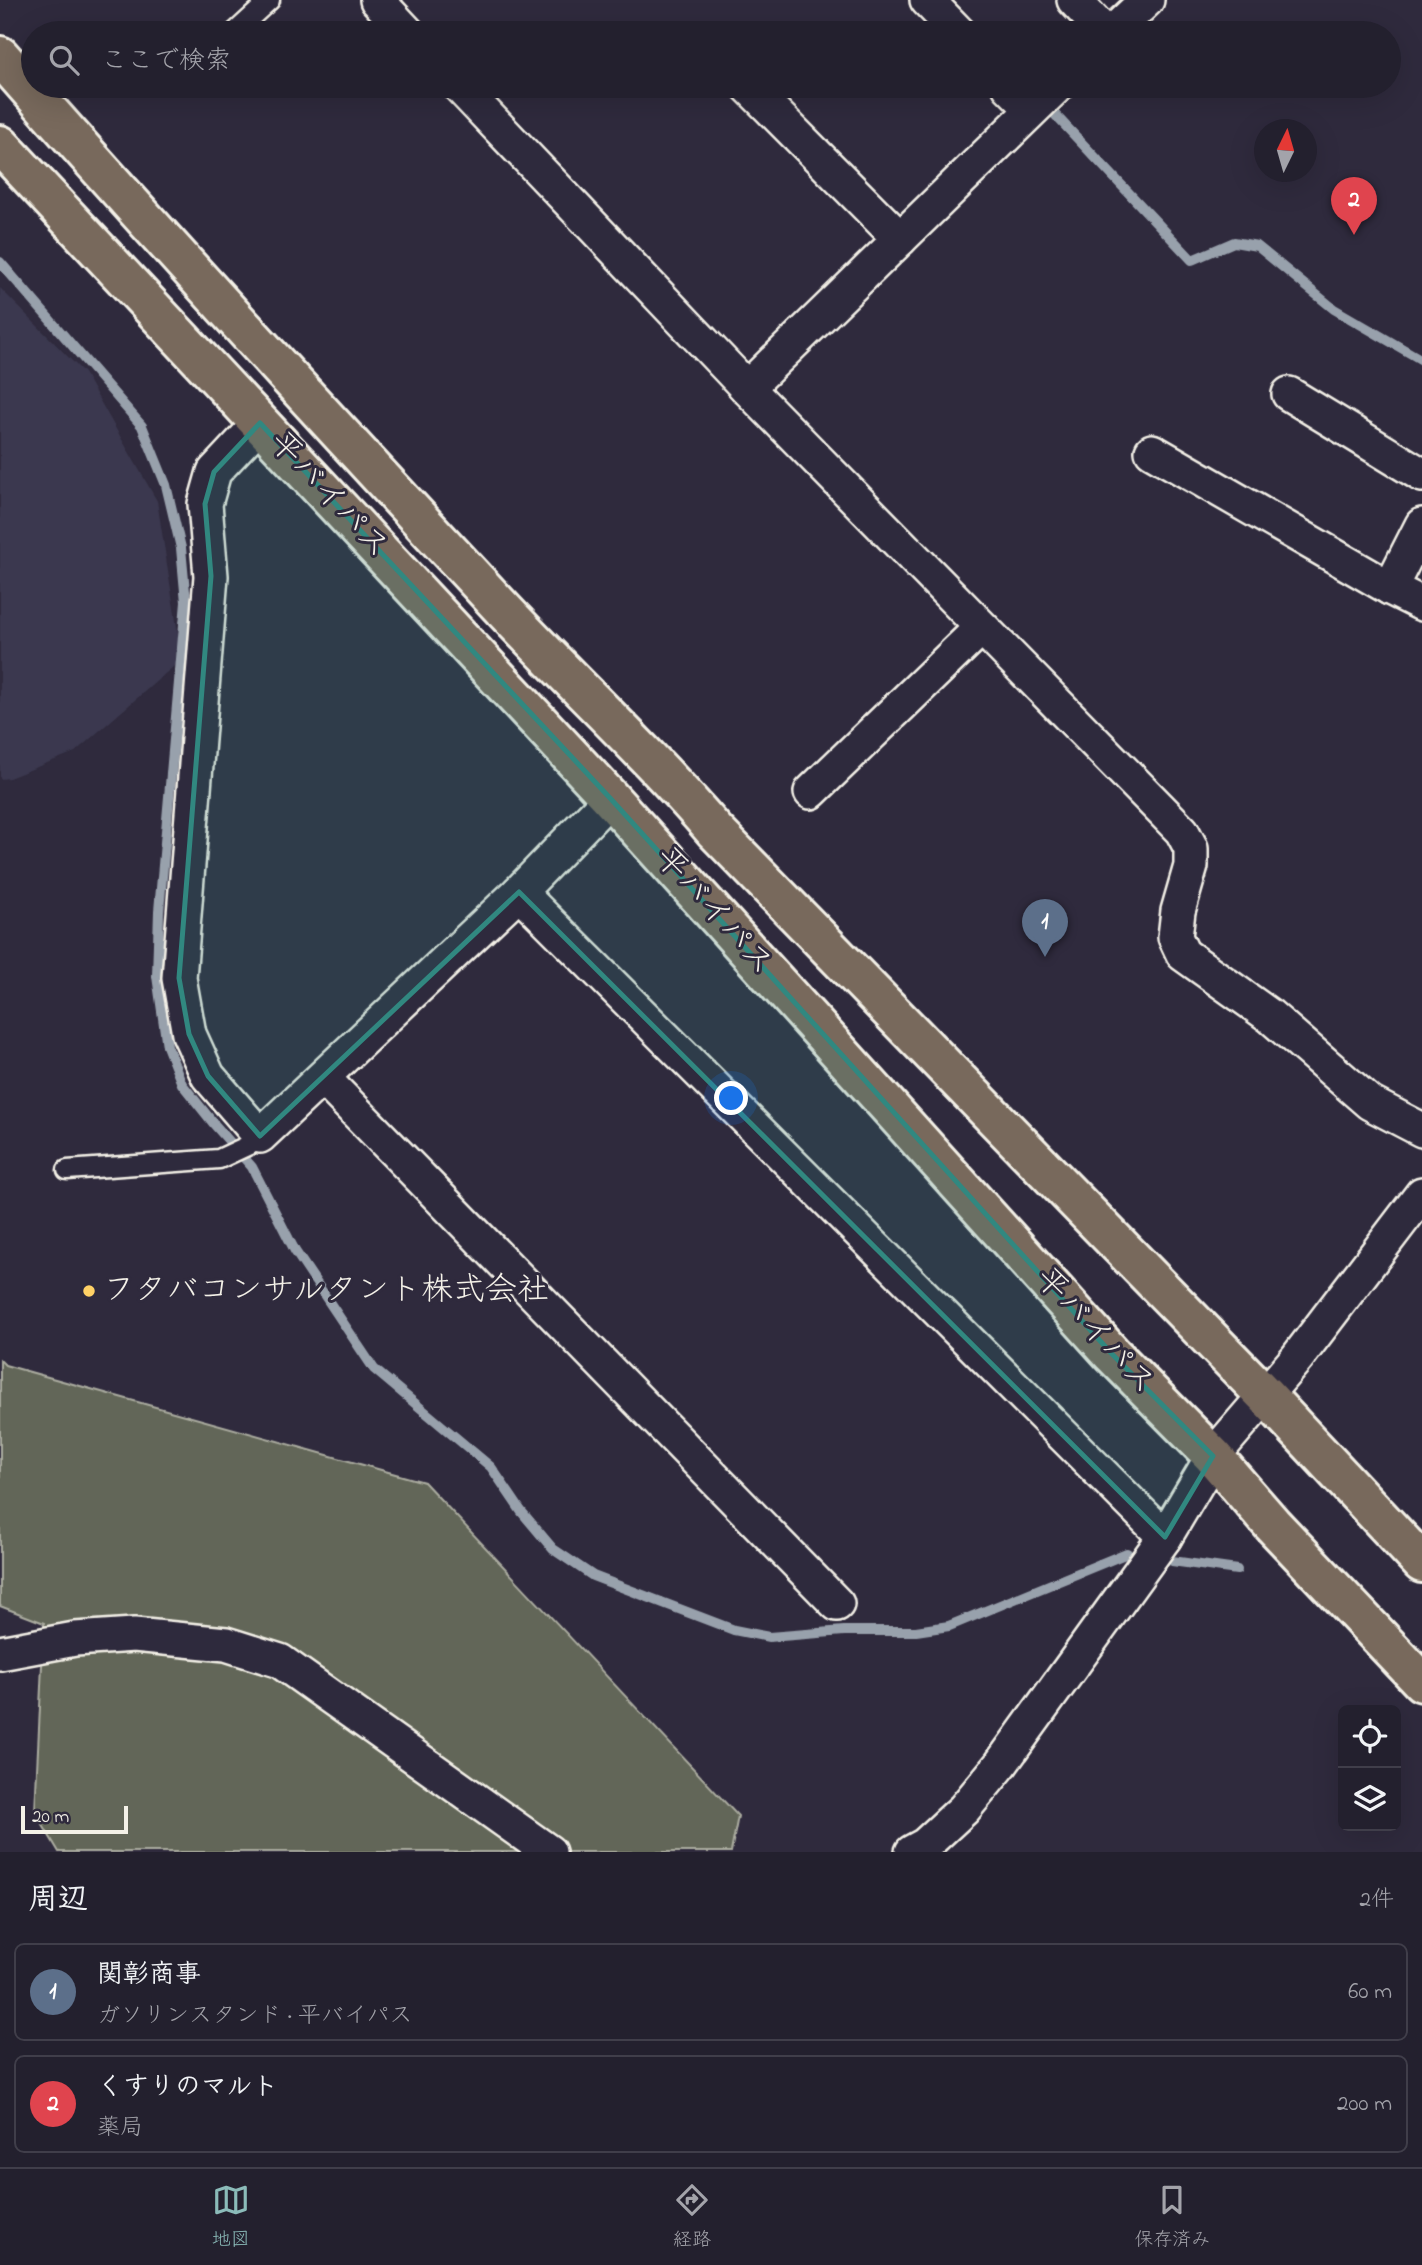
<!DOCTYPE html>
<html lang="ja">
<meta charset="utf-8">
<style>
:root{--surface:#23202e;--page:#2f2d3a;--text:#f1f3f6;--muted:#a3a3aa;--line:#403e4a;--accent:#8bbbb9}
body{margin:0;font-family:"Indie Flower","Klee One",sans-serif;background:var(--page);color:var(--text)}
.controls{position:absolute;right:21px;bottom:21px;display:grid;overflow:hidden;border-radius:10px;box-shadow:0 7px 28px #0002}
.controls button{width:63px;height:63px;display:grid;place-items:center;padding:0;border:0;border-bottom:2px solid var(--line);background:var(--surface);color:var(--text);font:35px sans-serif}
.compass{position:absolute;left:1254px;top:119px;width:63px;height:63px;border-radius:50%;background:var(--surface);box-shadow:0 7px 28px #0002;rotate:5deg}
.scale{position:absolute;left:21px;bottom:18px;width:107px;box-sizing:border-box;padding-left:7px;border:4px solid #f4f1e8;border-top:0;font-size:19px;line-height:24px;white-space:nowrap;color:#f4f1e8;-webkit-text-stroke:5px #2f2a3d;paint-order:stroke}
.you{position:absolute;left:732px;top:1099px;width:24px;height:24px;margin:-18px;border:5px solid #fff;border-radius:50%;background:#1a73e8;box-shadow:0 0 0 10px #1a73e833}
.badge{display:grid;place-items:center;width:46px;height:46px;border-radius:50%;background:var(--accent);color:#fff;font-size:23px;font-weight:700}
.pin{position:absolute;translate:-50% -58px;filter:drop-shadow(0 2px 4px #0008)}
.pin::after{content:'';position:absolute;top:37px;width:24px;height:21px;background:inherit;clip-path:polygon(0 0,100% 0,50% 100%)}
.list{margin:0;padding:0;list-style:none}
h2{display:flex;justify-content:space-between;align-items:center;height:91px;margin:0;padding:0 28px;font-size:30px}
h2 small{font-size:23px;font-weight:400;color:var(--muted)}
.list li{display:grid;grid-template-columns:46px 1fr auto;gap:21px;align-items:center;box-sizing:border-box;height:98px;margin:0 14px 14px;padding:0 14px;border:2px solid var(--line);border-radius:10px}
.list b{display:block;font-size:26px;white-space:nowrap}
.list p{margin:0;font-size:23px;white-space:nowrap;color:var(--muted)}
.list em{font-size:23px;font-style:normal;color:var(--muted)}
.icon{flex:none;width:38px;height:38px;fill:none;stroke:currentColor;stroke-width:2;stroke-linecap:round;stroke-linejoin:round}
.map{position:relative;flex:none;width:1422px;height:1852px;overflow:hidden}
.search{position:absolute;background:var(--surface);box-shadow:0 7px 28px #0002;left:21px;right:21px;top:21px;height:77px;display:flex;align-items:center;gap:18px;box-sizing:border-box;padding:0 24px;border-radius:38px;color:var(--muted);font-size:26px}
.sheet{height:315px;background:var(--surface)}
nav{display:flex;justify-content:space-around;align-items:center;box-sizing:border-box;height:98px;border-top:2px solid var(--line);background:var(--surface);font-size:19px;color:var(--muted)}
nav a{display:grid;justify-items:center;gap:4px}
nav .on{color:var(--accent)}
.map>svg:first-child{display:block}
.built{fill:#3b394f}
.green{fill:#626658;stroke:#abaca0;stroke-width:2}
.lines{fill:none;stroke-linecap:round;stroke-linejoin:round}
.stream{stroke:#98a1ac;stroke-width:10}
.lane-casing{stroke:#f4f1e8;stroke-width:23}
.street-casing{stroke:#f4f1e8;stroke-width:38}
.highway-casing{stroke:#f4f1e8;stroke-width:44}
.lane{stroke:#2f2a3d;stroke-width:18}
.street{stroke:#2f2a3d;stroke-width:33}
.highway{stroke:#78695c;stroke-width:38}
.marked{fill:#318880;fill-opacity:0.2;stroke:#318880;stroke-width:5;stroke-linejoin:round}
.poi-dot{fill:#ffd166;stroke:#2f2a3d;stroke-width:2.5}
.labels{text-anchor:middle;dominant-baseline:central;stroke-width:6;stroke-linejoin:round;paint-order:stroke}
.street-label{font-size:32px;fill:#f4f1e8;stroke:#2f2a3d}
.poi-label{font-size:32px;fill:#f4f1e8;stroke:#2f2a3d;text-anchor:start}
</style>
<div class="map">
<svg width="1422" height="1852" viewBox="0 0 1422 1852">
<rect width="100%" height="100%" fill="#2f2a3d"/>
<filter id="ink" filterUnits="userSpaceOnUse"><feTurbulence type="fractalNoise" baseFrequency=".0143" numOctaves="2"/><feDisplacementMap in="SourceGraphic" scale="14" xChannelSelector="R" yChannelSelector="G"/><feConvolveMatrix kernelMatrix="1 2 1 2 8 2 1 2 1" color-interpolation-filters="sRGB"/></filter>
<g filter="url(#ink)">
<polygon class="built" points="0,288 84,373 157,501 182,659 75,752 9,778 0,779"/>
<polygon class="green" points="0,1360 5,1365 424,1482 738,1816 731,1852 59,1852 35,1812 44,1623 0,1606"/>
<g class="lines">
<g class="stream">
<polyline points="965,20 978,33"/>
<polyline points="1044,103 1192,260 1234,242 1257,246 1334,309 1422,360"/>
<polyline points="0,262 142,426 166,485 181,548 186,602 159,911 157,976 167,1046 182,1084 214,1124 252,1167 295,1251 374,1369 491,1467 521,1511 553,1549 593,1576 734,1630 769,1637 844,1631 916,1631 949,1626 1127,1553"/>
<polyline points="1172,1561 1237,1570"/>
</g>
<defs>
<g id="lane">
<polyline points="234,33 270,0"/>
<polyline points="67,1170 219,1159 249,1145 260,1136"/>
</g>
<g id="street">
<polyline points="377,0 408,33"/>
<polyline points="927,0 959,33"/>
<polyline points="1074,0 1105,33"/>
<polyline points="1112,33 1147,0"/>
<polyline points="459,86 747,388 1182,831 1191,848 1191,866 1178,911 1175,937 1183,954 1270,1016 1370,1103 1422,1130"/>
<polyline points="748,86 900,239"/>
<polyline points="1009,86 1032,109"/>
<polyline points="747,388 1057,86"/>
<polyline points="1289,394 1422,475"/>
<polyline points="260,423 214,472 205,504 211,576 179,978 189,1034 208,1076 260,1136 519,892 610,798"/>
<polyline points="1152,451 1390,588 1422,604"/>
<polyline points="1390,588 1422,525"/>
<polyline points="811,792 981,628"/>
<polyline points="519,892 1165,1537"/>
<polyline points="323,1078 837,1604"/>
<polyline points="0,1653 75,1639 134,1635 226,1644 280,1661 549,1852"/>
<polyline points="912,1852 925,1845 964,1809 1001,1764 1165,1537 1213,1456 1297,1358 1422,1194"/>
</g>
<g id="highway">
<path d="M0,56C163,242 331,424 499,605C570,681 647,752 715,831L1265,1395L1422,1563"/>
<polyline points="0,145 610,798 1112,1354 1213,1456 1272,1524 1422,1682"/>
</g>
</defs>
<use href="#lane" class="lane-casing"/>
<use href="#street" class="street-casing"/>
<use href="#highway" class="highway-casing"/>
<use href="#lane" class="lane"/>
<use href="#street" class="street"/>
<use href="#highway" class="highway"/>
</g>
</g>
<path class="marked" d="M260,423L610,798L1112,1354L1213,1456L1165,1537L519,892L260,1136L208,1076L189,1034L179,978L211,576L205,504L214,472Z"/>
<circle class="poi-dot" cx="89" cy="1291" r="7"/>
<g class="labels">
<g class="street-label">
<text transform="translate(328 496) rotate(47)">平バイパス</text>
<text transform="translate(713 912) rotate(48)">平バイパス</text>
<text transform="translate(1094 1332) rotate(47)">平バイパス</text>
</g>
<g class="poi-label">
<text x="103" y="1291">フタバコンサルタント株式会社</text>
</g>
</g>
</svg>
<div class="controls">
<button><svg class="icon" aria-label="locate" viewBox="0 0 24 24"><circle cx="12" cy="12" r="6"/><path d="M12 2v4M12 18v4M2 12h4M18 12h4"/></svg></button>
<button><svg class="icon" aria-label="layers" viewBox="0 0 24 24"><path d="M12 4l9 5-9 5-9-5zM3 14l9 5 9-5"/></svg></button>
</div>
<svg class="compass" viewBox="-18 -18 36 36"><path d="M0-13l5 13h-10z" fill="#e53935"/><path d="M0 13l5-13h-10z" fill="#a3a3aa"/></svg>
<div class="scale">20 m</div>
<div class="you"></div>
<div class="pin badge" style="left:1045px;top:957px;background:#5c6f8a">1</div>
<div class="pin badge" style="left:1354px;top:235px;background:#e0444e">2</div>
<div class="search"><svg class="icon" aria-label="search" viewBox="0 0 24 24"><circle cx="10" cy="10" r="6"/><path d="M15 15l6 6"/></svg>ここで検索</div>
</div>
<section class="sheet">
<h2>周辺<small>2件</small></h2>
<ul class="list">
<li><span class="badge" style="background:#5c6f8a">1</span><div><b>関彰商事</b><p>ガソリンスタンド · 平バイパス</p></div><em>60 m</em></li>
<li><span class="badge" style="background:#e0444e">2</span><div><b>くすりのマルト</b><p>薬局</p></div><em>200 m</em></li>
</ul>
</section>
<nav>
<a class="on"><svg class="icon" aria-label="map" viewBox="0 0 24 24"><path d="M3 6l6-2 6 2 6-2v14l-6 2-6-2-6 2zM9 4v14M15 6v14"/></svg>地図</a>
<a><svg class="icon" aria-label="directions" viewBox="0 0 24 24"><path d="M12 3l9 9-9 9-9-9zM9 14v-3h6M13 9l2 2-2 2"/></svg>経路</a>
<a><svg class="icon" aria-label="saved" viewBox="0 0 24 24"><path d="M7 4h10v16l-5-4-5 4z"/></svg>保存済み</a>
</nav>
